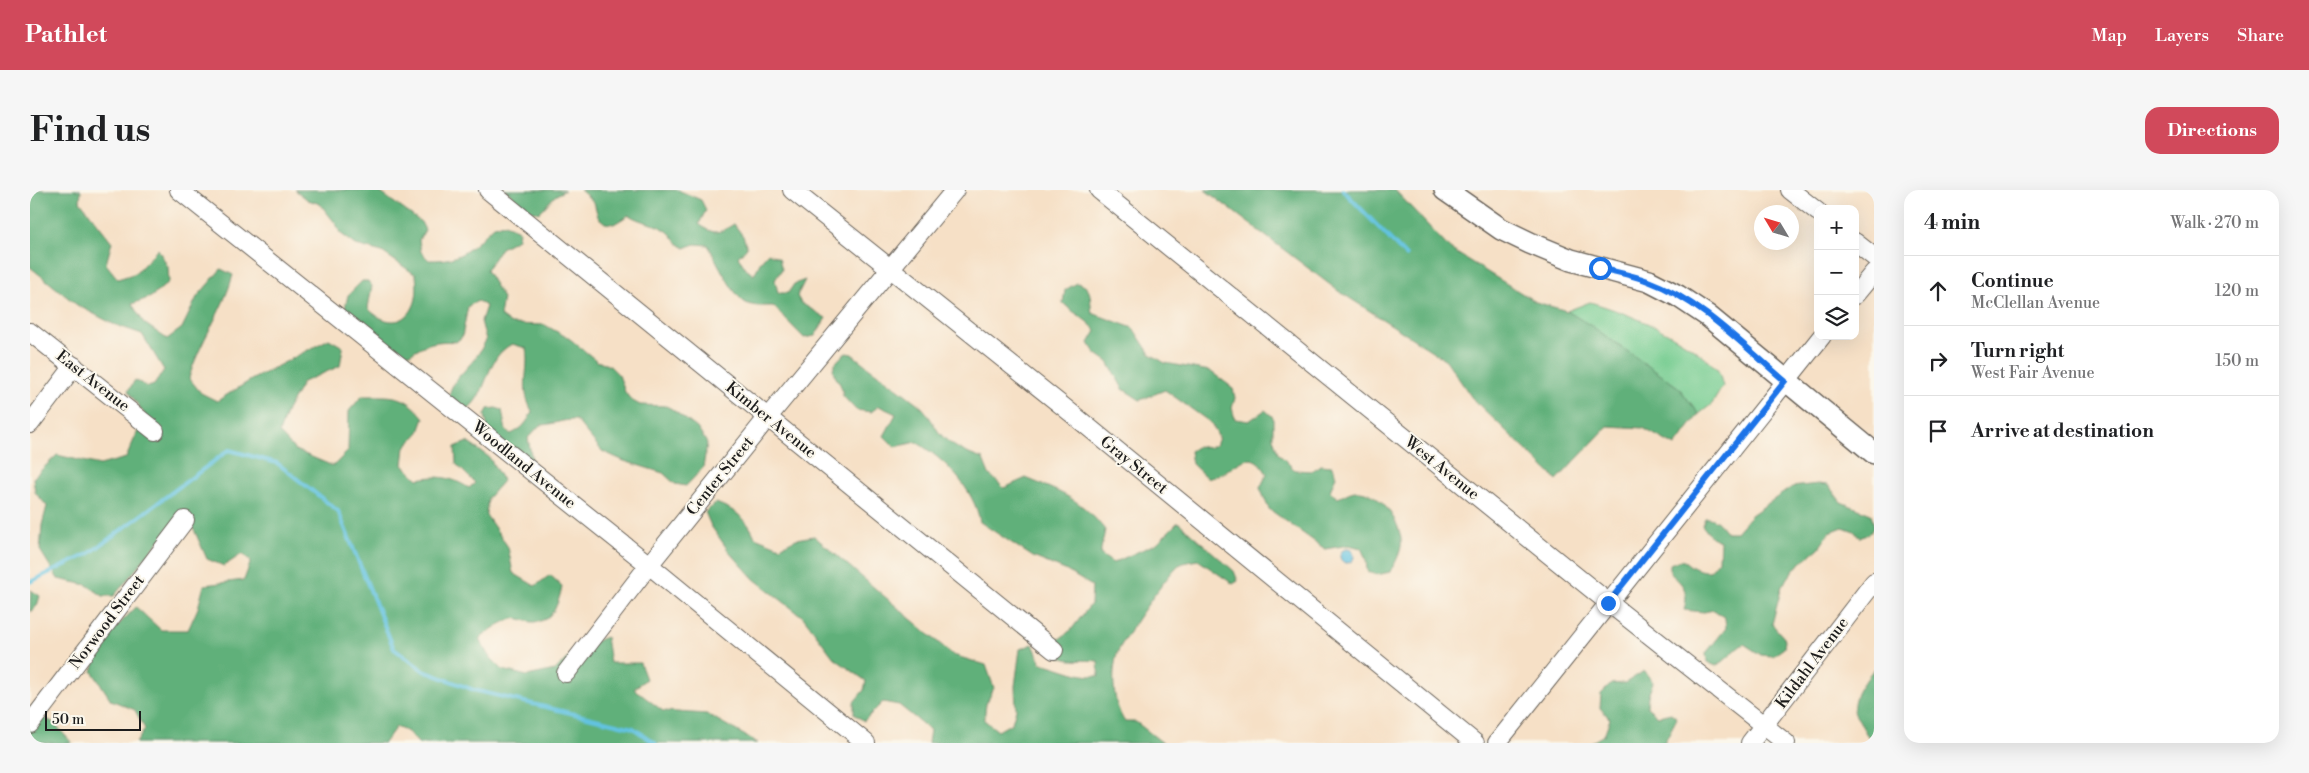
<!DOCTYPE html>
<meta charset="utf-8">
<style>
:root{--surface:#fff;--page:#f6f6f6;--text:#202124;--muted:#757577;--line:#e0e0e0;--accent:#d1495b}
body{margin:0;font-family:"Libre Bodoni",serif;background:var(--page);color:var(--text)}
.controls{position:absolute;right:15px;top:15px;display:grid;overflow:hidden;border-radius:10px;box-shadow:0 5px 20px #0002}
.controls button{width:45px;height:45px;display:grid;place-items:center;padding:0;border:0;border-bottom:1px solid var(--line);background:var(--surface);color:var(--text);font:25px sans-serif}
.compass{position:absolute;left:1724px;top:15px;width:45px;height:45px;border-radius:50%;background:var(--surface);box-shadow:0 5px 20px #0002;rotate:308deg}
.scale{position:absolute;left:15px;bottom:12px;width:96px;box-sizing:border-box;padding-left:5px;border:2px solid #1c1c1c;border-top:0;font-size:14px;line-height:18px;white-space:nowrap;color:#1c1c1c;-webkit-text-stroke:4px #fbf7ec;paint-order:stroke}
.stop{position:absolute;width:15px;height:15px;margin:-11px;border:4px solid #1a73e8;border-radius:50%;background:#fff}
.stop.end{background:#1a73e8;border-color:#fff;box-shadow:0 1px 5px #0008}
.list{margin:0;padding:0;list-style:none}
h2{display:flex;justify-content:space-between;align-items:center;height:65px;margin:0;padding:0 20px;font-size:21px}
h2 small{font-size:16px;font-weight:400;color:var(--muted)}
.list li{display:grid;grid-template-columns:32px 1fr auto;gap:15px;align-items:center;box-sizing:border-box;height:70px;padding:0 20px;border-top:1px solid var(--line)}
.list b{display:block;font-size:19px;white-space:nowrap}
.list p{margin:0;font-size:16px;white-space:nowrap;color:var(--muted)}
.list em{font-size:16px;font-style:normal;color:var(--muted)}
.icon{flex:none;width:28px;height:28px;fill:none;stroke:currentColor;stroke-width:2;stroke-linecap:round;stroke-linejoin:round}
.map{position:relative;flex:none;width:1844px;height:553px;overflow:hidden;border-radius:15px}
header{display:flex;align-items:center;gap:30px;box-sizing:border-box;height:70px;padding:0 25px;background:var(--accent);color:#fff}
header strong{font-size:24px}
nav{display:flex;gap:28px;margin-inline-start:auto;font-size:18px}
.intro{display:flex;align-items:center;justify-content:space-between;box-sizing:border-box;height:120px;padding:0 30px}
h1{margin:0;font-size:35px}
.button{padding:12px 22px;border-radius:15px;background:var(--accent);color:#fff;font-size:18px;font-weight:700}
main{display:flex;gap:30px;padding:0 30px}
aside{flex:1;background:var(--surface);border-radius:15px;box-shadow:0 5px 20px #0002}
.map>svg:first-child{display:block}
.green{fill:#75cc90;stroke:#487456}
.forest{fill:#60b07a;stroke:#3e664b}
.water{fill:#62c3e1;stroke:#3f707e}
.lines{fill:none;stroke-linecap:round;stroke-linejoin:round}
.stream{stroke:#62c3e1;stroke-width:4}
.minor-casing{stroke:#686158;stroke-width:20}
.major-casing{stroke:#686158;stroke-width:24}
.minor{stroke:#fff;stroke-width:18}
.major{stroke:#fff;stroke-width:21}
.route{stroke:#1a73e8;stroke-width:6}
.labels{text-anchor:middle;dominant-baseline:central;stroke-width:4;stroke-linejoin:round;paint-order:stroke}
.street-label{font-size:16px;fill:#1c1c1c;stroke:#fbf7ec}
</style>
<header>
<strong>Pathlet</strong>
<nav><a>Map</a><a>Layers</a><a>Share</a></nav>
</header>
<div class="intro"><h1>Find us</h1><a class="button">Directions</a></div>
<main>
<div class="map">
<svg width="1844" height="553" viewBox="0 0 1844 553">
<rect width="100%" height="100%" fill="#fbf7ec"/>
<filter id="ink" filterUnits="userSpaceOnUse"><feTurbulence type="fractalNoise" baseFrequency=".02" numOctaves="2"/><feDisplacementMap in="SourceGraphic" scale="10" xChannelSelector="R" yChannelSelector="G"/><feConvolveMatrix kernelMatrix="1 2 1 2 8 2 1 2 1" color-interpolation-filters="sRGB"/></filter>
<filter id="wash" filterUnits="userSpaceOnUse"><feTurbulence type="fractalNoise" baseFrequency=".0096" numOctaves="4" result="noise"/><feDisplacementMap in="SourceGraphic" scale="20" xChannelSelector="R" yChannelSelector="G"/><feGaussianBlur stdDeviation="1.12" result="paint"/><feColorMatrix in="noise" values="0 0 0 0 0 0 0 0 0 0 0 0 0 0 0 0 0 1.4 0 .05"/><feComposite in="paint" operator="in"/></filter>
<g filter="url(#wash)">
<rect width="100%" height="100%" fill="#f6e0c6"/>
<path class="green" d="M1560,112C1601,124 1656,147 1686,178C1690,182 1691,191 1693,196L1682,214L1669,224L1648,197L1537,121Z"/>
<g class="forest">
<path d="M0,0H51L50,11L82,52L76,74L88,89L106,83L128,59L138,77L139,92L121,107L102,114L114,133L137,149L152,138L167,107L191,79L203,85C193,122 169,152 159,188L171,203L187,211L221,190L299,149L313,157L310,176L273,192L257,220L249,243L265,260L303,276L318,261L319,221L332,206C362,206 375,203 394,228L389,242L375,257L373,275L388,289C409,285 421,287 439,298L445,293L426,274L425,257L437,252L459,267L473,291L458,308L456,325L478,357L483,383L505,396L520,385L532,396C529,412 523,433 502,432C496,432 489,427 483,429C470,432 459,441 449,449L458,465L473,480L497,486L525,480L547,459L576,447L580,473H610L616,489L604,499L633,521L677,524L728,553H388L378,542L366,537L354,553H106L115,539L105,520L81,510L62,481L72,452L106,417L131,440H158L168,418L174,395L214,390L221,371L212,364L194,376L177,369L158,326L148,328L84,406H73L57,395L28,389L10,360L12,335L17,316L5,302L3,288L27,265L70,275L96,268L115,225L98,201L105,190L118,197L124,195L134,180L112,144L83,134L47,115L0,77Z"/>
<path d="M265,0H347L391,32L395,40L389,50L391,62L399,70C434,71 441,57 464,36L475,34L489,40L488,49L471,58L456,80L473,108L470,126L481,134L515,135L540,149L567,171L580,176L589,185L595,202L601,210L610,215L636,216L642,219L667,238L677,253L673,278L656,296L645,294L633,283L594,271L572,261L546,230C532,229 524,235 510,235L498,248L502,270L490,268L458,241L455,225L458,219L466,218L472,220L476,241L481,244C492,239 498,232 502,221C489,198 500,182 496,158L482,154C455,168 460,199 439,218H428L419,209C419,194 432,184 441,173C447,167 452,158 456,150L451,131L456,116L448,111L438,116L432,147L426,152C407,150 395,153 380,164L353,157L320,129L315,118L318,105L332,91H338L342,96L338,118C351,133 373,138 383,117C388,107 387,96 386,85L352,62L326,55L310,43L306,34L290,14L278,10Z"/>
<polygon points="475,0 535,0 525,6 509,23 499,20"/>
<path d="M550,0H648L671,10L676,20L669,34C684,45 688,44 704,34L713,46L717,57L708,67L717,80L724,85L731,71L738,63L749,68L752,79L745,90L748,103H758L764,94L775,90L767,106L771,113L796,128L785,146L774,148L743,116C734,116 724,117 716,113C704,107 685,68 678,55L665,54L655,58C643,52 645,47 637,41C626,33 611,33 599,25L584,34L575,33L568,27L564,12Z"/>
<polygon points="1175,0 1365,0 1420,59 1506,112 1537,121 1563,137 1648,197 1669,224 1645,256 1613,238 1578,236 1527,290 1442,208 1416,170 1307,100"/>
<path d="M1047,93C1064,97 1059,108 1062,123L1103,138L1120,164L1135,173L1180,181L1203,198L1205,208L1202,218L1205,229L1219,231L1235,220L1243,227V248L1248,263L1265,280L1282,281L1290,275L1302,276L1306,286L1300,301L1308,308C1313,306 1320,301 1326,301C1348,299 1369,330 1371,349C1373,360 1365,373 1360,382L1347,385L1337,381L1336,369L1331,358L1319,355L1295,359L1239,319L1230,298L1237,284C1225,263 1216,267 1200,279C1194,284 1184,286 1178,289L1162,274L1160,261L1168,256L1178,258L1186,255L1189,248L1181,233L1135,200L1110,210L1093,199L1078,172L1065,163L1059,153L1066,141C1057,129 1044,124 1033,113L1035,100Z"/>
<path d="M816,163L822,164C843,182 866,196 887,213C897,221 901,230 908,241C918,255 937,264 953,269L959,284L974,298L996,288C1032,303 1050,308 1075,340L1070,364L1083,373L1127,353L1148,332L1204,381L1208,391L1203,394L1168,370C1163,371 1154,372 1149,375C1139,382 1091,451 1087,464C1081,485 1083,515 1095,532H1106L1133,553H898L900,540L869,515L853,512L834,531L824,524V512L834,500L836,491L804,468L773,427L724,389L698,360L681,336L675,322L686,313C705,320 717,328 725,347L750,357L766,349L784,346L923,465L956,475L964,498L956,514L954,530L968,541L982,533L986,519L985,496L990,459L1003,454L1011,473C1033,478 1047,487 1069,486L1068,471C1051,469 1043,473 1027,466L1028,450L1041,440L1061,414L1062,396L1035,380L1003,367L950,332C944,298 914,269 886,252L865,257L854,246L866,224L849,216L841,222L826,220L813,206C813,186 789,183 816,163Z"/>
<path d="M1788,294L1798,295L1811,312L1841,324L1844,336L1840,343L1830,348L1824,341L1813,337L1800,342L1789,358L1767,376L1752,396L1742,434L1755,449L1754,458L1743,466L1731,465L1714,454C1703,460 1698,470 1686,476L1677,472L1676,463L1696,438L1695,428L1684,420L1674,422L1654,420C1659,401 1654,395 1640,383V374C1658,366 1653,374 1667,379C1671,381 1676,381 1680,381L1689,370L1690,351L1681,347L1672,335L1675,328C1685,327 1690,334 1696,342H1706L1721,325L1762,297Z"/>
<polygon points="1,400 10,406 7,416 0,422"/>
<path d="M1844,479V553C1837,546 1835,542 1831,534C1829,529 1824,525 1824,520C1822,505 1835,490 1844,479Z"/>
<polygon points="1614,481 1623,492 1618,506 1617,517 1628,526 1641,523 1647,528 1634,553 1560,553 1574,545 1580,529 1570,518 1571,504 1581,494 1595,493"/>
<polygon points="13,527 24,533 42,553 0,553 0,538"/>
</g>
<circle class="water" cx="1317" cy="366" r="7"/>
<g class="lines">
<g class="stream">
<polyline points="1313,0 1376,66"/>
<polyline points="0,392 60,363 199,260 247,273 308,321 364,459 394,481 444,500 603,538 625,553"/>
</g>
</g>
</g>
<g filter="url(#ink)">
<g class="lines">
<defs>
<g id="minor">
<polyline points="149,0 619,375 836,553"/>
<polyline points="458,0 1024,460"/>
<polyline points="762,0 1035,218 1445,553"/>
<polyline points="1069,0 1579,413 1756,553"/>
<polyline points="1760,0 1788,22"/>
<polyline points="1825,52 1844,67"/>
<polyline points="1825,105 1844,82"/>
<polyline points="0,142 125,241"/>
<polyline points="0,234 44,176"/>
<polyline points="536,483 619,375 738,227 925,0"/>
<polyline points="0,534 155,330"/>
<polyline points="1467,553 1792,146"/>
<polyline points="1720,553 1844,392"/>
</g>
<polyline id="major" points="1415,0 1471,39 1500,53 1541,70 1619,91 1648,106 1678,126 1844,263"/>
</defs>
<use href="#minor" class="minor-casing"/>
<use href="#major" class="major-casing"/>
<use href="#minor" class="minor"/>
<use href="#major" class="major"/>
</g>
</g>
<g class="lines" filter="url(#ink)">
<path class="route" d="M1570,78C1585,82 1603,85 1618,91C1670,110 1714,156 1755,191L1578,413"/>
</g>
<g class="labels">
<g class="street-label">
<text transform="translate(63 191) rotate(38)">East Avenue</text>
<text transform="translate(741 230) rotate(39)">Kimber Avenue</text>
<text transform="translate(494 275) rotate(39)">Woodland Avenue</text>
<text transform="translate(1104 275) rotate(39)">Gray Street</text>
<text transform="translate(1412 278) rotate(39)">West Avenue</text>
<text transform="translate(690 286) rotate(-51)">Center Street</text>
<text transform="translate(77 432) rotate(-53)">Norwood Street</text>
<text transform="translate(1782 473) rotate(-53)">Kildahl Avenue</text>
</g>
</g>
</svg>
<div class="controls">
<button>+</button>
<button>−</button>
<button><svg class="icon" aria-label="layers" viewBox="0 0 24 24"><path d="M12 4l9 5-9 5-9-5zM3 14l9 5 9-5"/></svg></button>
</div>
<svg class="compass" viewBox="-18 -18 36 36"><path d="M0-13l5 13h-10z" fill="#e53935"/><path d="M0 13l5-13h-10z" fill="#757577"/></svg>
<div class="scale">50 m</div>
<div class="stop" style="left:1570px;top:78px"></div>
<div class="stop end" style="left:1578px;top:413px"></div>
</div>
<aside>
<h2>4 min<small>Walk · 270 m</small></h2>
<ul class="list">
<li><svg class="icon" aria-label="ahead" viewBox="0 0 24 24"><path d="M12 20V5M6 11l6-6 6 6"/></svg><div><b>Continue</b><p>McClellan Avenue</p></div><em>120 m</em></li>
<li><svg class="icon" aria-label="right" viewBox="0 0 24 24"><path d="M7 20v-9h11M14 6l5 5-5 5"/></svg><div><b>Turn right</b><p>West Fair Avenue</p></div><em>150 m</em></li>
<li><svg class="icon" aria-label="arrive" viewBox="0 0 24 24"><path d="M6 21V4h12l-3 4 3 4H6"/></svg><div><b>Arrive at destination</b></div></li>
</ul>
</aside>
</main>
